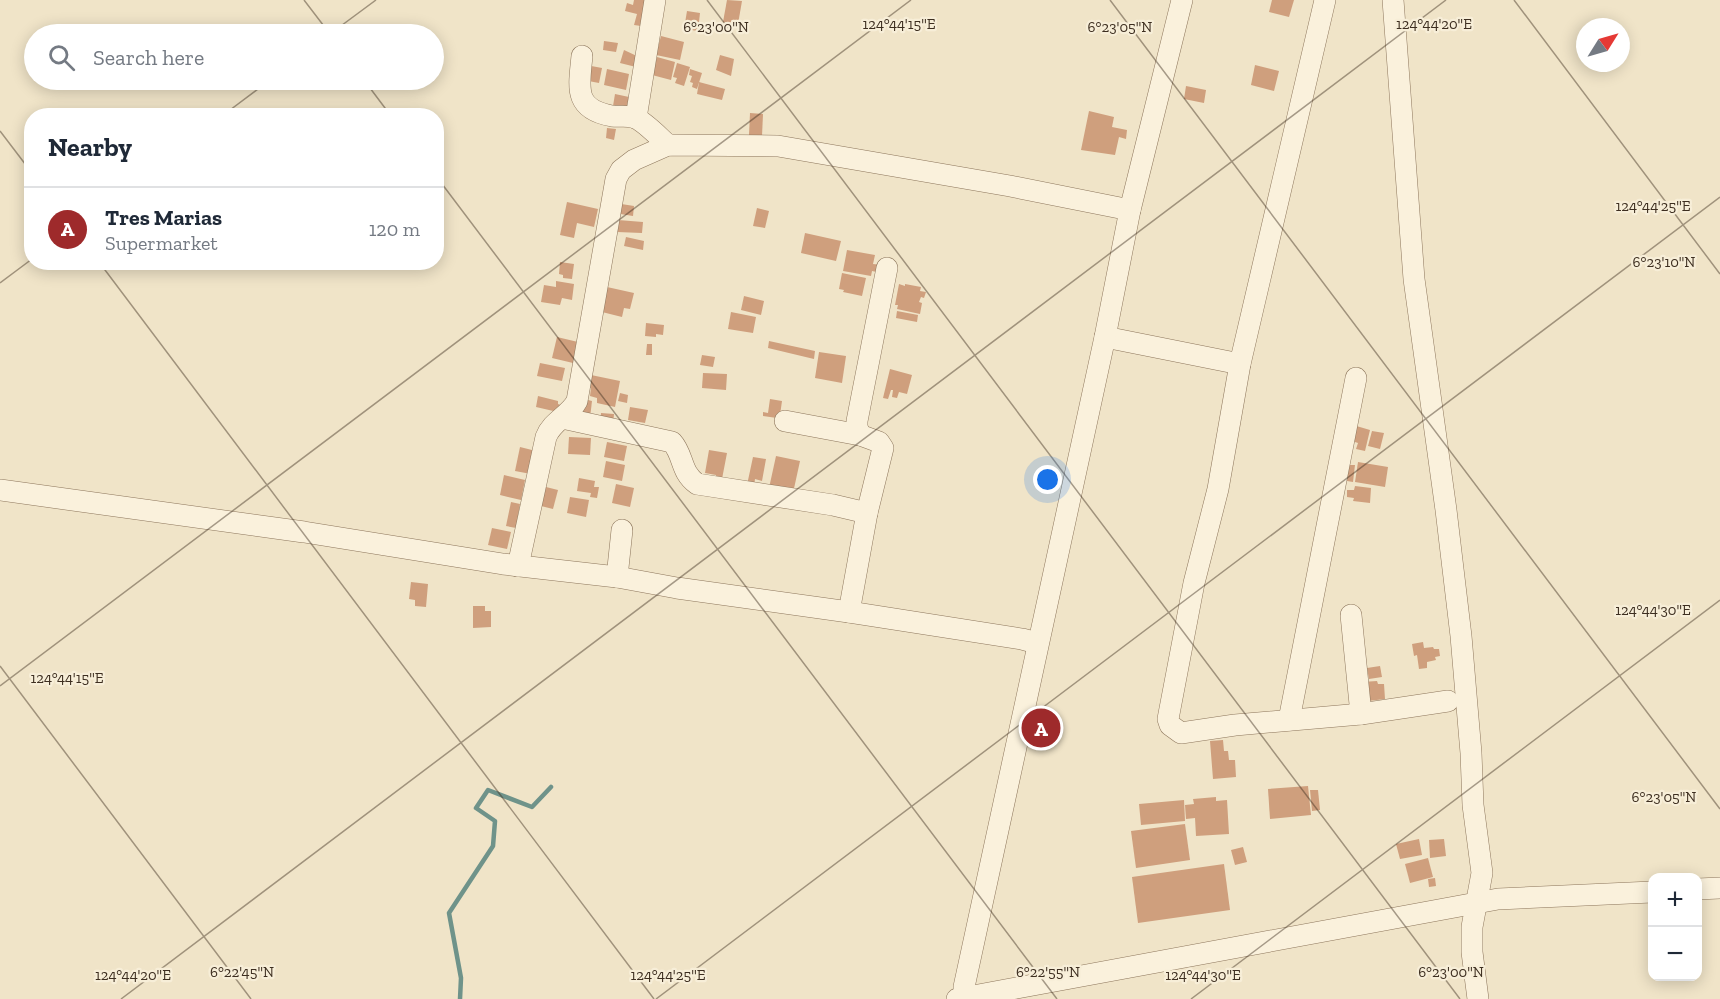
<!DOCTYPE html>
<meta charset="utf-8">
<style>
:root{--surface:#fff;--page:#f6f6f7;--text:#1f2937;--muted:#747a83;--line:#e0e1e3;--accent:#9e2a2b}
body{margin:0;font-family:"Zilla Slab",serif;background:var(--page);color:var(--text)}
.controls{position:absolute;right:18px;bottom:18px;display:grid;overflow:hidden;border-radius:12px;box-shadow:0 3px 15px #0003}
.controls button{width:54px;height:54px;display:grid;place-items:center;padding:0;border:0;border-bottom:2px solid var(--line);background:var(--surface);color:var(--text);font:30px sans-serif}
.compass{position:absolute;left:1576px;top:18px;width:54px;height:54px;border-radius:50%;background:var(--surface);box-shadow:0 3px 15px #0003;rotate:53deg}
.you{position:absolute;left:1048px;top:480px;width:21px;height:21px;margin:-15px;border:4px solid #fff;border-radius:50%;background:#1a73e8;box-shadow:0 0 0 9px #1a73e833}
.badge{display:grid;place-items:center;width:39px;height:39px;border-radius:50%;background:var(--accent);color:#fff;font-size:20px;font-weight:700}
.pin{position:absolute;translate:-50% -50%;border:3px solid #fff;box-shadow:0 2px 6px #0006}
.list{margin:0;padding:0;list-style:none}
h2{display:flex;justify-content:space-between;align-items:center;height:78px;margin:0;padding:0 24px;font-size:26px}
h2 small{font-size:20px;font-weight:400;color:var(--muted)}
.list li{display:grid;grid-template-columns:39px 1fr auto;gap:18px;align-items:center;box-sizing:border-box;height:84px;padding:0 24px;border-top:2px solid var(--line)}
.list b{display:block;font-size:22px;white-space:nowrap}
.list p{margin:0;font-size:20px;white-space:nowrap;color:var(--muted)}
.list em{font-size:20px;font-style:normal;color:var(--muted)}
.icon{flex:none;width:33px;height:33px;fill:none;stroke:currentColor;stroke-width:2;stroke-linecap:round;stroke-linejoin:round}
.map{position:relative;flex:none;width:1720px;height:999px;overflow:hidden}
.search{position:absolute;background:var(--surface);box-shadow:0 3px 15px #0003;left:24px;top:24px;width:420px;height:66px;display:flex;align-items:center;gap:15px;box-sizing:border-box;padding:0 21px;border-radius:33px;color:var(--muted);font-size:22px}
.panel{position:absolute;background:var(--surface);box-shadow:0 3px 15px #0003;left:24px;top:108px;width:420px;height:162px;border-radius:24px}
.map>svg:first-child{display:block}
.lines{fill:none;stroke-linecap:round;stroke-linejoin:round}
.stream{stroke:#6f938a;stroke-width:4.5}
.building{fill:#cf9f7d}
.minor-casing{stroke:#8d765c;stroke-width:22}
.minor{stroke:#faf1dc;stroke-width:21}
.ticks{fill:none;stroke:#3d2e20;stroke-width:1.5;stroke-opacity:0.45}
.ticks-label{font-size:15px;text-anchor:middle;fill:#3d2e20;stroke:#f7eed8;stroke-width:4.5;stroke-linejoin:round;paint-order:stroke}
</style>
<div class="map">
<svg width="1720" height="999" viewBox="0 0 1720 999">
<rect width="100%" height="100%" fill="#f0e4c8"/>
<g class="lines">
<polyline class="stream" points="460,999 461,978 449,913 493,846 495,821 476,808 488,790 532,807 551,787"/>
</g>
<g class="building">
<polygon points="634,0 644,0 646,4 641,26 634,25 637,14 625,11 627,3 633,5"/>
<polygon points="727,0 742,1 738,24 723,22"/>
<polygon points="1272,0 1294,0 1289,17 1269,12"/>
<polygon points="687,11 700,13 698,31 684,29"/>
<polygon points="661,36 684,42 680,60 656,55"/>
<polygon points="604,41 618,43 616,52 603,50"/>
<polygon points="624,50 639,57 636,67 620,63"/>
<polygon points="720,55 734,59 731,76 716,70"/>
<polygon points="657,57 675,62 671,80 652,75"/>
<polygon points="677,63 690,67 684,86 675,83 677,78 673,77"/>
<polygon points="586,65 602,68 599,83 583,80"/>
<polygon points="1255,65 1279,71 1274,91 1251,85"/>
<polygon points="607,69 629,74 626,90 604,85"/>
<polygon points="690,69 702,73 697,89 692,87 693,83 690,82 692,76 689,75"/>
<polygon points="699,82 725,89 722,100 697,94"/>
<polygon points="1186,86 1206,90 1204,103 1184,99"/>
<polygon points="615,94 629,97 625,115 612,112"/>
<polygon points="1089,111 1114,117 1112,127 1127,130 1126,139 1119,137 1115,155 1081,150"/>
<polygon points="750,113 763,114 762,136 749,135"/>
<polygon points="607,128 616,129 614,140 606,138"/>
<polygon points="567,202 598,209 594,227 577,223 574,238 560,235"/>
<polygon points="615,203 634,206 633,216 614,213"/>
<polygon points="757,208 769,211 765,228 753,226"/>
<polygon points="618,220 643,222 642,233 617,232"/>
<polygon points="805,233 841,241 836,261 801,253"/>
<polygon points="626,237 644,241 643,250 624,246"/>
<polygon points="847,250 875,255 873,264 882,265 881,273 872,271 871,276 843,271"/>
<polygon points="560,262 574,264 572,279 563,278 563,275 559,274"/>
<polygon points="842,273 866,278 862,296 843,292 844,290 839,289"/>
<polygon points="556,281 574,284 572,300 562,298 560,305 541,302 544,285 556,287"/>
<polygon points="899,284 905,286 905,284 921,287 920,291 926,292 924,298 921,297 919,302 922,303 920,314 897,309 898,305 895,305"/>
<polygon points="607,287 634,293 630,309 624,308 622,317 602,312"/>
<polygon points="744,296 764,301 761,315 741,310"/>
<polygon points="897,311 918,315 917,322 896,318"/>
<polygon points="731,312 756,317 753,333 728,329"/>
<polygon points="646,323 664,325 663,335 656,334 656,337 645,336"/>
<polygon points="557,337 578,342 573,363 552,358"/>
<polygon points="769,341 815,351 814,359 768,348"/>
<polygon points="647,344 652,344 652,355 646,355"/>
<polygon points="819,352 846,356 842,383 815,378"/>
<polygon points="702,355 715,357 713,367 700,365"/>
<polygon points="540,363 565,368 562,381 537,376"/>
<polygon points="890,369 912,375 907,394 899,392 897,398 892,397 893,390 891,390 888,399 883,398"/>
<polygon points="703,373 727,374 726,390 702,388"/>
<polygon points="591,375 620,381 615,407 597,403 597,398 590,396 591,388 589,387"/>
<polygon points="620,393 628,395 627,403 618,401"/>
<polygon points="538,396 558,401 558,404 563,406 562,413 536,407"/>
<polygon points="584,399 592,401 590,418 582,417"/>
<polygon points="770,399 782,401 780,415 784,419 763,416 763,412 768,413"/>
<polygon points="630,407 648,410 645,423 628,420"/>
<polygon points="601,413 614,414 613,425 600,424"/>
<polygon points="1353,425 1370,430 1365,451 1356,449 1358,443 1349,440"/>
<polygon points="1372,431 1384,433 1380,449 1368,446"/>
<polygon points="569,437 591,438 590,455 568,454"/>
<polygon points="607,442 627,446 624,461 604,457"/>
<polygon points="520,447 536,451 531,474 515,471"/>
<polygon points="709,450 727,453 722,479 716,478 716,475 705,473"/>
<polygon points="776,456 800,461 793,493 769,488"/>
<polygon points="753,457 766,459 762,481 755,479 754,486 747,485"/>
<polygon points="606,461 625,465 622,481 603,477"/>
<polygon points="1358,462 1388,467 1385,487 1355,482"/>
<polygon points="1349,465 1355,465 1353,482 1347,481"/>
<polygon points="504,475 525,480 521,500 500,495"/>
<polygon points="579,478 595,481 594,487 599,487 597,498 590,497 591,493 577,491"/>
<polygon points="616,484 634,488 630,507 612,503"/>
<polygon points="542,486 558,490 553,509 537,505"/>
<polygon points="1355,486 1371,488 1370,503 1353,501 1354,498 1347,497 1347,490 1354,490"/>
<polygon points="570,497 589,500 586,517 567,513"/>
<polygon points="511,502 520,504 516,528 506,526"/>
<polygon points="492,528 511,532 507,549 488,545"/>
<polygon points="411,582 428,584 426,607 415,606 415,600 409,599"/>
<polygon points="473,606 485,606 485,611 491,611 491,627 473,628"/>
<polygon points="1423,642 1424,648 1433,647 1434,649 1439,649 1440,656 1435,657 1436,660 1427,662 1427,668 1419,669 1417,655 1414,656 1412,644"/>
<polygon points="1380,666 1382,677 1369,679 1367,668"/>
<polygon points="1377,681 1378,684 1384,684 1385,699 1368,701 1362,682"/>
<polygon points="1223,740 1224,751 1228,751 1229,760 1235,760 1236,777 1213,779 1210,741"/>
<polygon points="1308,786 1311,815 1270,819 1268,789"/>
<polygon points="1310,790 1318,790 1320,810 1312,811"/>
<polygon points="1216,797 1216,801 1227,800 1229,834 1196,836 1195,818 1186,819 1185,805 1194,804 1193,799"/>
<polygon points="1184,800 1185,821 1141,825 1139,804"/>
<polygon points="1185,824 1190,860 1136,868 1131,831"/>
<polygon points="1419,839 1422,855 1400,859 1396,844"/>
<polygon points="1444,839 1446,856 1430,858 1429,840"/>
<polygon points="1243,847 1247,862 1235,865 1231,850"/>
<polygon points="1428,858 1433,877 1410,883 1405,864"/>
<polygon points="1224,864 1230,910 1138,923 1132,877"/>
<polygon points="1435,878 1436,886 1429,887 1428,879"/>
</g>
<g class="lines">
<defs>
<g id="minor">
<polyline points="1325,0 1240,364 1218,489 1194,583 1168,719 1170,725 1181,733 1235,725 1361,714 1448,701"/>
<polyline points="1393,0 1414,279 1446,510 1461,636 1471,753 1473,805 1482,873 1472,927 1472,952 1478,999"/>
<path d="M582,56C579,87 573,109 612,116C619,117 629,115 635,118C644,121 660,138 668,145"/>
<polyline points="636,118 655,0"/>
<polyline points="1105,337 1240,364"/>
<path d="M562,418L672,442C684,455 680,472 697,484L833,505L867,513"/>
<polyline points="785,421 860,435"/>
<polyline points="0,490 304,532 503,564 617,577 677,588 849,612 1022,639 1037,643"/>
<path d="M518,566L546,437C552,421 569,416 577,401L616,179L621,170L634,160L668,145L778,146L1010,186L1130,210"/>
<polyline points="617,577 622,530"/>
<polyline points="849,612 867,513 883,448 879,442 860,435 857,427 857,421 887,268"/>
<polyline points="1351,615 1361,714"/>
<polyline points="1289,720 1356,378"/>
<polyline points="1698,889 1720,888"/>
<polyline points="957,999 1498,899 1652,892"/>
<polyline points="964,999 964,987 1105,337 1130,210 1182,0"/>
</g>
</defs>
<use href="#minor" class="minor-casing"/>
<use href="#minor" class="minor"/>
</g>
<path class="ticks" d="M304,0L330,34M707,0L1460,999M1110,0L1720,809M1514,0L1720,274M330,34L376,0M364,80L391,116M222,116L270,80M0,131L32,173M436,176L1057,999M99,262L654,999M0,283L32,259M0,666L251,999M0,686L911,0M121,999L1446,0M656,999L1720,197M1191,999L1720,600"/>
<g class="ticks-label">
<text x="899" y="29">124°44'15"E</text>
<text x="1434" y="29">124°44'20"E</text>
<text x="716" y="32">6°23'00"N</text>
<text x="1120" y="32">6°23'05"N</text>
<text x="1653" y="211">124°44'25"E</text>
<text x="1664" y="267">6°23'10"N</text>
<text x="1653" y="615">124°44'30"E</text>
<text x="67" y="683">124°44'15"E</text>
<text x="1664" y="802">6°23'05"N</text>
<text x="242" y="977">6°22'45"N</text>
<text x="1048" y="977">6°22'55"N</text>
<text x="1451" y="977">6°23'00"N</text>
<text x="133" y="980">124°44'20"E</text>
<text x="668" y="980">124°44'25"E</text>
<text x="1203" y="980">124°44'30"E</text>
</g>
</svg>
<div class="controls">
<button>+</button>
<button>−</button>
</div>
<svg class="compass" viewBox="-18 -18 36 36"><path d="M0-13l5 13h-10z" fill="#e53935"/><path d="M0 13l5-13h-10z" fill="#747a83"/></svg>
<div class="you"></div>
<div class="pin badge" style="left:1041px;top:728px">A</div>
<div class="search"><svg class="icon" aria-label="search" viewBox="0 0 24 24"><circle cx="10" cy="10" r="6"/><path d="M15 15l6 6"/></svg>Search here</div>
<section class="panel">
<h2>Nearby<small></small></h2>
<ul class="list">
<li><span class="badge">A</span><div><b>Tres Marias</b><p>Supermarket</p></div><em>120 m</em></li>
</ul>
</section>
</div>
